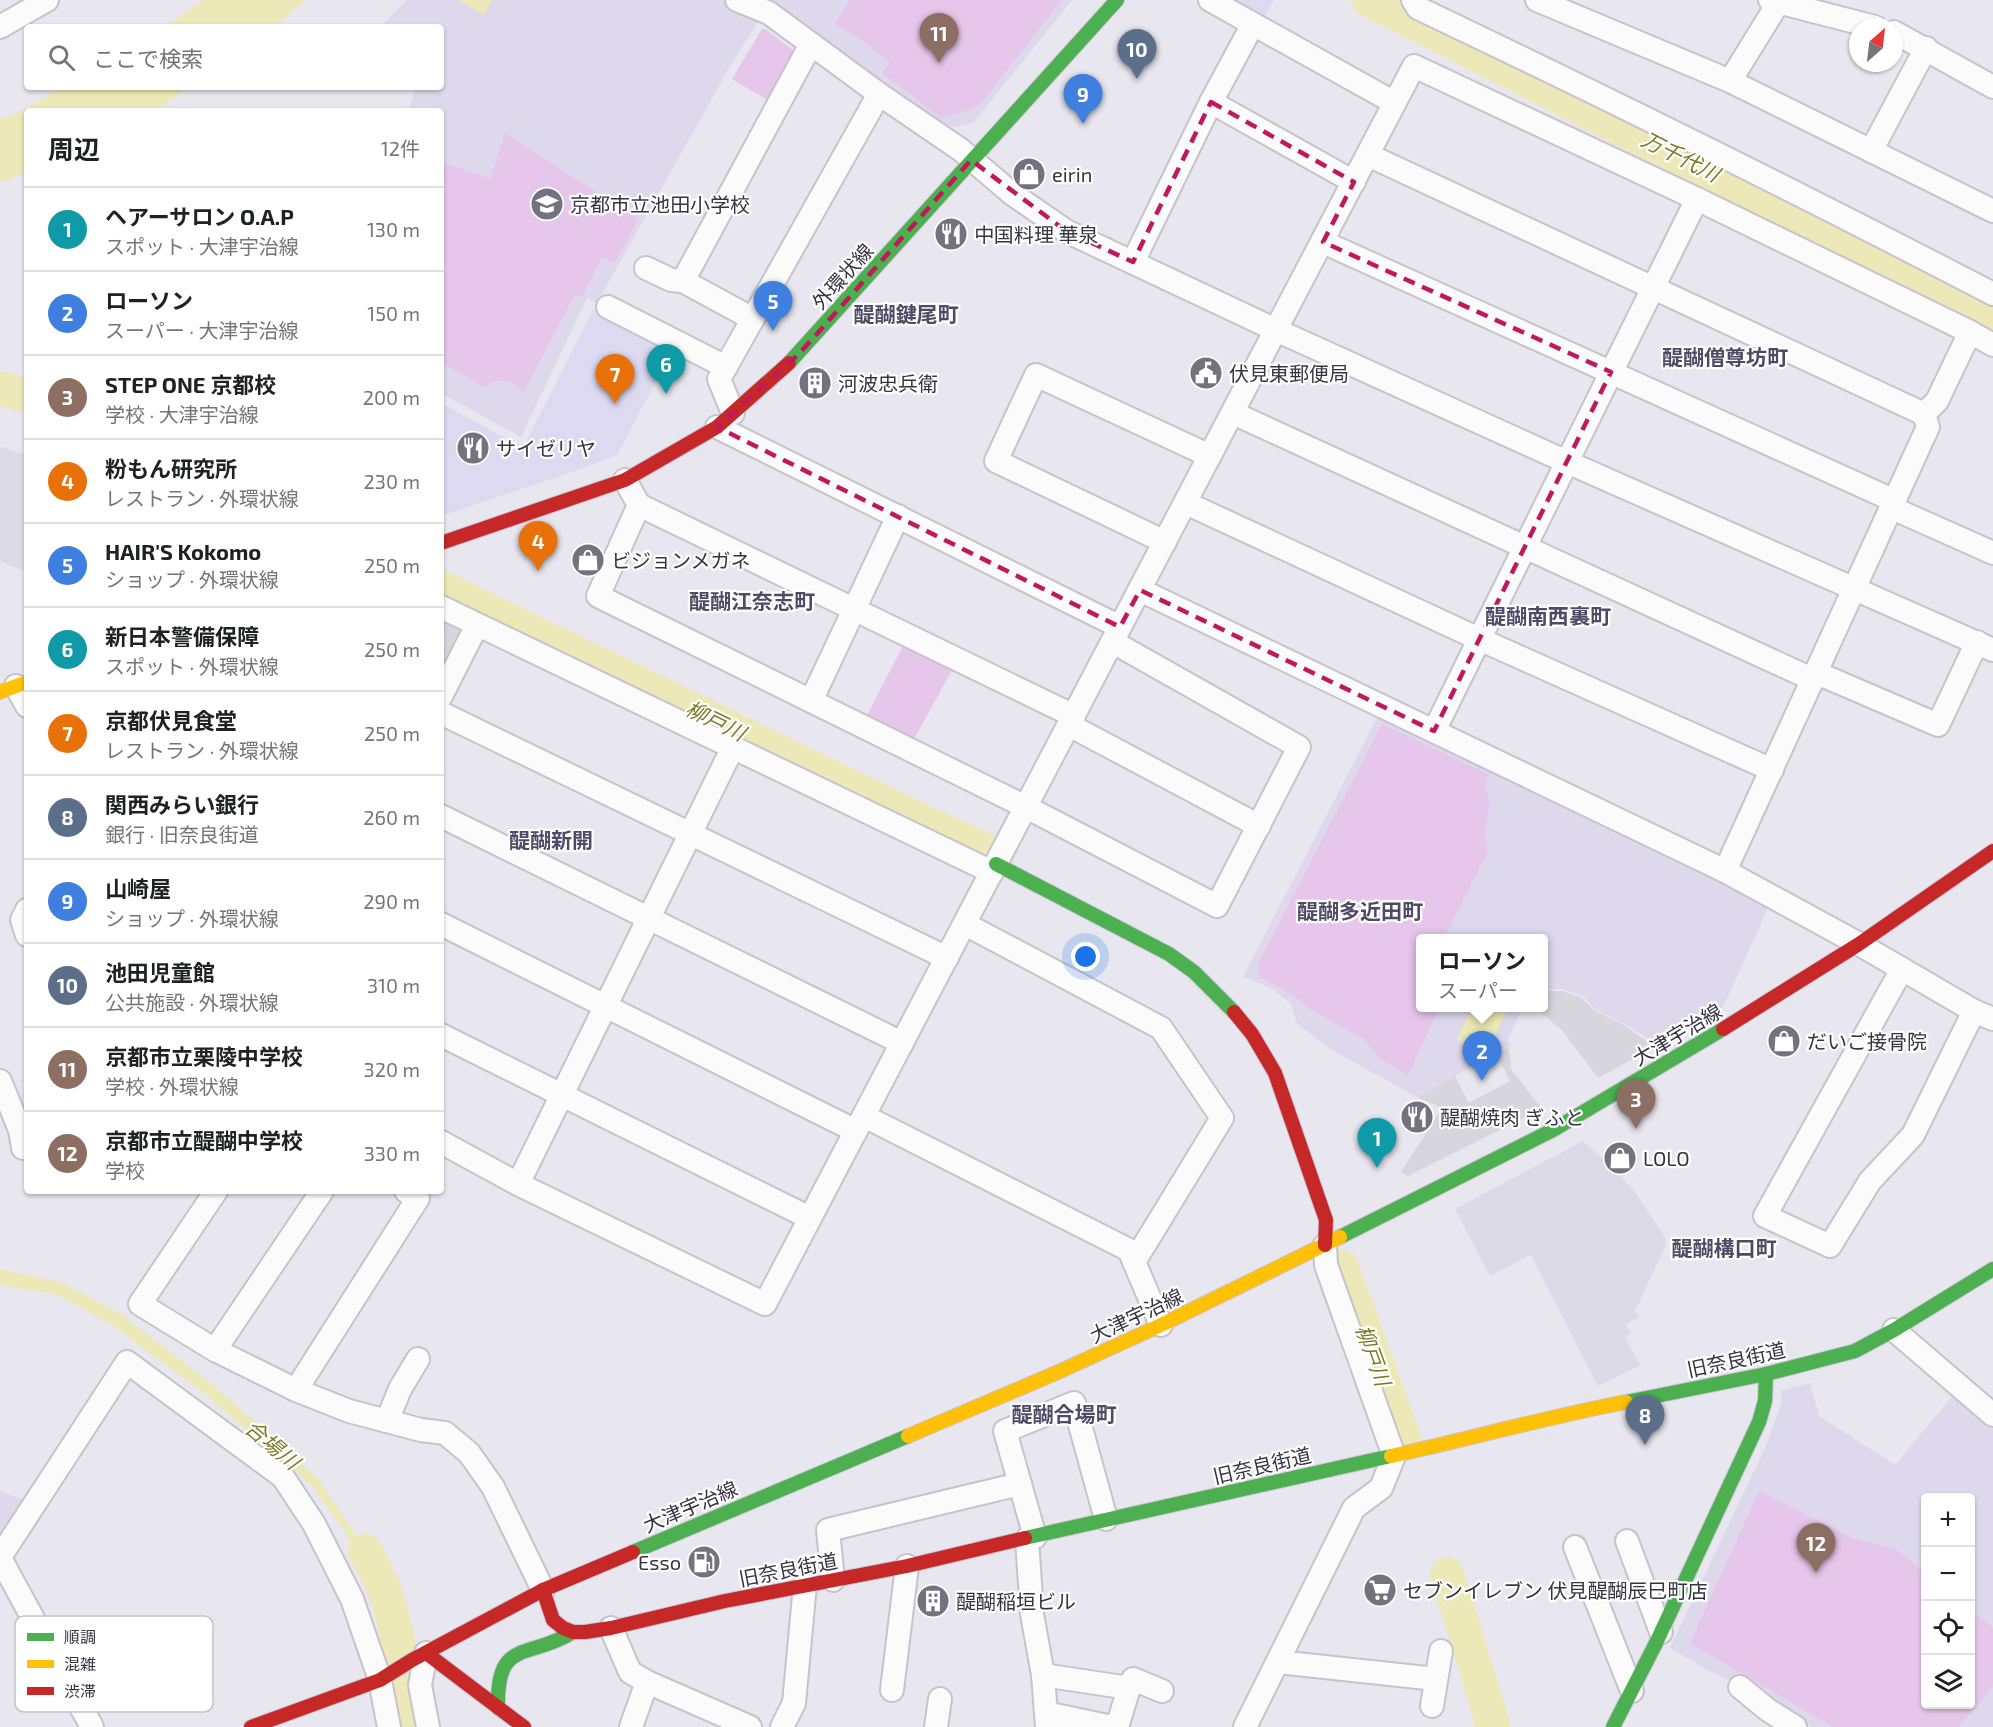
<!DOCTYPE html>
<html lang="ja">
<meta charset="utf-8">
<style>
:root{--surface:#fff;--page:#f2f2f2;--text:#202124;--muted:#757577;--line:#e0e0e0;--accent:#d93025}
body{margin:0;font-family:"Exo 2","Noto Sans JP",sans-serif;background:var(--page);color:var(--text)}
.controls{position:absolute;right:18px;bottom:18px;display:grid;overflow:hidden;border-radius:6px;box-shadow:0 2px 4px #0004}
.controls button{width:54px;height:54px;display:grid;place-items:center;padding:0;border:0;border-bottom:2px solid var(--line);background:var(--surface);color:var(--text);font:30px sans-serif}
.compass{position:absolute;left:1849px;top:18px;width:54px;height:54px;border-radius:50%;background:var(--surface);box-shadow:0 2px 4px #0004;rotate:28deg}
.you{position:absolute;left:1086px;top:957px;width:21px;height:21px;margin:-15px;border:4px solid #fff;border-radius:50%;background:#1a73e8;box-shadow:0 0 0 9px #1a73e833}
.badge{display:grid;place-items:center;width:39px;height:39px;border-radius:50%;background:var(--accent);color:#fff;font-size:20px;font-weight:700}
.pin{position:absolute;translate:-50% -50px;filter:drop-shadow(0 2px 3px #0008)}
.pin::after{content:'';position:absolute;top:32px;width:21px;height:18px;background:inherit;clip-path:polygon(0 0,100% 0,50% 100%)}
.popup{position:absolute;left:1416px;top:934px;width:132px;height:78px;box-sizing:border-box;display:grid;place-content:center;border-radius:6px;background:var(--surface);filter:drop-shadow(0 2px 4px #0005);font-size:20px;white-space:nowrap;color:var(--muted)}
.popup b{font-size:22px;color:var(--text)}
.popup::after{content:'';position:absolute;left:50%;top:100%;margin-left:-12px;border:12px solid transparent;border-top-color:var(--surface)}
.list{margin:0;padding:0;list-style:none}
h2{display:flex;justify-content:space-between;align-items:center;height:78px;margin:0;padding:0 24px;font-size:26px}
h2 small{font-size:20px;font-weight:400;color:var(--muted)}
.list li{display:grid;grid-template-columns:39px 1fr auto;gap:18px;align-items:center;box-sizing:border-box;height:84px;padding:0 24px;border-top:2px solid var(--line)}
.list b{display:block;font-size:22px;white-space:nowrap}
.list p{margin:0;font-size:20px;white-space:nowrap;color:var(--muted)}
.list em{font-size:20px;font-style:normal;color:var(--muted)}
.icon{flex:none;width:33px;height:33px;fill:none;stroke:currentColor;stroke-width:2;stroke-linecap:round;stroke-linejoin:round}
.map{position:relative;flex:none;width:1993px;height:1727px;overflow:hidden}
.search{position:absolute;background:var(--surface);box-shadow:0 2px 4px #0004;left:24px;top:24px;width:420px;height:66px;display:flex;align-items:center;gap:15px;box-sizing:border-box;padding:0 21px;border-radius:6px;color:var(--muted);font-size:22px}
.panel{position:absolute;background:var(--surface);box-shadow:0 2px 4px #0004;left:24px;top:108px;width:420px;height:1086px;border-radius:6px}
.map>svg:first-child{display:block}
.residential{fill:#dddae8}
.commercial{fill:#dcd9f1}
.education{fill:#ddd8ec;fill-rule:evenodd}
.green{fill:#e6c6ea}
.parking{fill:#d8d6dd}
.water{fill:#ece8b7}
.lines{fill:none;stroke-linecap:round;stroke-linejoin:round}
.river{stroke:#ece8b7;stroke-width:34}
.street-casing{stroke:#c5c3cc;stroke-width:26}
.fast-casing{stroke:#cac5d6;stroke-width:16}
.slow-casing{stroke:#cac5d6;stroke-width:16}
.jam-casing{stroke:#cac5d6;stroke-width:16}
.street{stroke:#fcfbfc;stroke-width:22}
.fast{stroke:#4caf50;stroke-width:14}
.slow{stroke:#ffc107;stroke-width:14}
.jam{stroke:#c62828;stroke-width:14}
.marked{fill:none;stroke:#c2185b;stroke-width:4.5;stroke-dasharray:12 8;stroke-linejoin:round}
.labels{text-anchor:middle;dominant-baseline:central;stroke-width:4.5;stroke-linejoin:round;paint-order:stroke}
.poi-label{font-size:20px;fill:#363443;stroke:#fff;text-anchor:start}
.street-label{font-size:20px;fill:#363443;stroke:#fff}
.water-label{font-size:21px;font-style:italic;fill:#7e7926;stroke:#fff}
.neighbourhood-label{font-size:21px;font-weight:bold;fill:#4e4b66;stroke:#fff}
.key{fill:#fff;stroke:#c3c2c7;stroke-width:1.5}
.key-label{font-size:16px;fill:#363443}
</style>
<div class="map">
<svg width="1993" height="1727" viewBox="0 0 1993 1727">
<rect width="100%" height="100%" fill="#e8e6ee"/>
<g class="residential">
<polygon points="0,447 27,455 27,572 0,561"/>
<polygon points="1583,1141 1620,1175 1633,1189 1665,1237 1666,1245 1635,1311 1639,1318 1626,1324 1631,1333 1625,1337 1640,1365 1598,1386 1531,1255 1490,1276 1455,1209"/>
</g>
<g class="commercial">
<polygon points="1226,0 1274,0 1262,21"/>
<polygon points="593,310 672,351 617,455 575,471 441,516 441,403 523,448"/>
</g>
<g class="education">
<polygon points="407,0 720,0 761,17 729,68 597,303 587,298 521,437 441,393 441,111 409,111 416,87 441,87 441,27 380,27"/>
<polygon points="764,0 1072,0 973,123 947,128 773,4"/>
<polygon points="1378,716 1703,870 1769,906 1723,1007 1658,1045 1623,1023 1595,1009 1583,996 1563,989 1550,989 1544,986 1544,938 1420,938 1420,1008 1522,1008 1508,1040 1510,1045 1417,1097 1332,1050 1297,1024 1291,1004 1273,989 1243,977"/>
<path d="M1810,1383L1819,1416L1895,1465L1955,1393L1993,1425V1727H1811L1741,1685L1713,1673L1670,1648L1765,1448L1782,1402L1781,1391ZM1926,1498H1970V1704H1926Z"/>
<polygon points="0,1491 25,1501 0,1539"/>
</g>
<g class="green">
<polygon points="850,0 1062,0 978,107 941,118 882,73 890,62 863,41 835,24"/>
<polygon points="762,29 765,29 797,53 769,101 732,79"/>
<path d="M505,133L638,219L615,263L602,257L582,297L575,294L523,393C514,380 497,376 485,387L441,363V162L490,179Z"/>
<polygon points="904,644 953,668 913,741 866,717"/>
<polygon points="1382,724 1488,774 1485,786 1490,805 1484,832 1488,851 1444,938 1420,938 1420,1008 1439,1008 1408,1076 1379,1058 1364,1039 1309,1009 1295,996 1261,978 1257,966"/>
<polygon points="1759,1491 1854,1539 1896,1549 1925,1573 1926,1704 1970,1704 1971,1610 1993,1628 1993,1687 1958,1727 1833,1727 1690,1643"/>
</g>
<g class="parking">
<polygon points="441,616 456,623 460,636 441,674"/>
<polygon points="1544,988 1551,991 1563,991 1582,998 1594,1010 1622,1024 1655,1047 1598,1078 1562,1030 1541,1013 1529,1008 1544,1008"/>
<polygon points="1509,1046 1511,1069 1542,1109 1408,1176 1401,1172 1442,1108 1417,1097 1455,1076 1469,1103 1510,1081 1497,1055"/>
</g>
<g class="water">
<polygon points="203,0 306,0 274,27 164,27"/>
<polygon points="458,0 492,0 484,15"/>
<polygon points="1348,0 1365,0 1648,142"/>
<polygon points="63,87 189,87 155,111 27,111 27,172 0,183 0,119 19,112"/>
<polygon points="1472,1008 1508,1008 1487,1053 1457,1040"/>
<polygon points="0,1269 60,1282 120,1313 211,1383 319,1479 382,1576 416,1727 405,1727 396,1658 374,1582 345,1532 311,1485 201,1391 112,1325 56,1294 0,1285"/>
</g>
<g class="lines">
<g class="river">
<polyline points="1369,0 1648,142 1993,312"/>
<polyline points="0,388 27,396"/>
<polyline points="441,587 926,823 992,853"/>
<polyline points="1342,1267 1406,1444"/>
<path d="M365,1551C400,1608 401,1663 409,1727"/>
<polyline points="1447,1574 1493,1724 1491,1727"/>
</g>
<defs>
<g id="street">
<polyline points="737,0 769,13 879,94 961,150 1011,193 1066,231 1276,330 1567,462 1993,650"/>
<polyline points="1210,0 1393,102"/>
<path d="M1413,0L1418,8C1611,100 1803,195 1993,294"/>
<polyline points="1537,0 1730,81 1993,211"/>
<polyline points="1770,0 1875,27"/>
<polyline points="0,27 47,0"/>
<polyline points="1894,32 1993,87"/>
<polyline points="1730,81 1780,0"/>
<polyline points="1211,102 1354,182"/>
<polyline points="1871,151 1926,48"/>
<polyline points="1368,155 1924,414"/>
<polyline points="1323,242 1895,501"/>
<polyline points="1133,262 1211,102 1253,24"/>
<polyline points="646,268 671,280 683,281"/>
<polyline points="608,307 726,367"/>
<polyline points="753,319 683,281 811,44"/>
<polyline points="733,413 719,379 879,94"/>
<polyline points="1233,413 1814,680"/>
<polyline points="717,427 1120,627"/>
<polyline points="625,480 639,505 598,596 1026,807 1217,906 1299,747 1113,642"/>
<polyline points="1186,503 1479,639 1772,770"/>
<polyline points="639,505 1074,716"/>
<polyline points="1892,508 1993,553"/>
<polyline points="1165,542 996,461 1036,375 1210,456"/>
<polyline points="1140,590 1725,871 1859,944 1974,1011 1993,1019"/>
<polyline points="441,607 992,872"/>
<polyline points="1817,673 1938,725 1977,642"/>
<polyline points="16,686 27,706"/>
<polyline points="441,696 477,625"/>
<polyline points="811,701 898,516"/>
<polyline points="441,713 947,958"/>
<polyline points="1069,725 1259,826"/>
<polyline points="1434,731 1697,199"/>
<polyline points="441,816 902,1043"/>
<polyline points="1725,871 1928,427 1924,414 1937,401 1970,332"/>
<polyline points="27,910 22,920 27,935"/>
<polyline points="441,924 856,1131"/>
<polyline points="965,924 1161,1028 1222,1118 1134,1262"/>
<polyline points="1902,969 1765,1216 1830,1246 1870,1181 1913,1135 1974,1011"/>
<polyline points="441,1035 810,1218"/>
<polyline points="0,1081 20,1130 23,1148"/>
<polyline points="864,1116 1129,1250 1161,1325"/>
<polyline points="441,1142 518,1184 765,1304 1414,66 1697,199 1970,332 1993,345"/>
<polyline points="518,1184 733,747"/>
<polyline points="216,1191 140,1304 215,1350 296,1390 349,1411 421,1430 445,1433 469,1453 493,1487 543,1590"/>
<polyline points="1894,1330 1993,1415"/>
<polyline points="215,1350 322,1191"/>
<polyline points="296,1390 418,1198 406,1191"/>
<polyline points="387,1421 400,1389 418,1359"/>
<polyline points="1035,1537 1005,1431 1074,1403 1106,1519"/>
<polyline points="1027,1539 1032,1614 1043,1675 1047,1727"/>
<polyline points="1627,1541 1661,1632"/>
<polyline points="1575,1547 1632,1691"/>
<polyline points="0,1557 127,1362 283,1477 314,1524 352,1599 380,1680 389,1727"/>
<polyline points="0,1558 92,1727"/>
<polyline points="833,1580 828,1530 1020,1484"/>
<polyline points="611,1628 630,1672 647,1682 750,1727"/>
<polyline points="426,1653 420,1685 428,1727"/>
<polyline points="1278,1662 1436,1679"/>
<polyline points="1043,1675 1129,1688 1117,1727"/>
<polyline points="1740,1687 1768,1710 1795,1727"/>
<polyline points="1129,1688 1133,1679 1162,1691"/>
<polyline points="892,1690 907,1566"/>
<polyline points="1432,1706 1441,1651"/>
<polyline points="1046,1713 1112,1727"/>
<polyline points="631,1727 647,1682"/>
<polyline points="782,1727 794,1703 805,1585"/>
<polyline points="936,1727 940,1699"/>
<polyline points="1245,1727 1354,1508 1381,1488 1394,1456 1326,1265 1325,1245"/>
</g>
<g id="fast">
<polyline points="789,363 1117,0"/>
<polyline points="996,864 1169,954 1194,972 1234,1012"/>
<polyline points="1340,1237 1553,1130 1723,1029"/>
<polyline points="1626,1402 1766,1374 1855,1351 1894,1330 1993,1269"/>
<polyline points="1025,1538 1391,1456"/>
<polyline points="633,1552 908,1436"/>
<path d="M498,1708C496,1637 529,1660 573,1632"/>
<polyline points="1613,1727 1656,1643 1759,1422 1765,1401 1766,1374"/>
</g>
<g id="slow">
<polyline points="0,692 27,682"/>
<polyline points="908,1436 1056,1373 1161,1325 1340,1237"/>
<path d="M1391,1456C1469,1439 1547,1417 1626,1402"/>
</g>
<g id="jam">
<polyline points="441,543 625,480 717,427 789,363"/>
<polyline points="1234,1012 1252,1034 1275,1073 1326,1220 1325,1245"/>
<polyline points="1723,1029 1859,944 1993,851"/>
<polyline points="543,1590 553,1620 563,1628 573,1632 585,1632 611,1628 725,1601 907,1566 1025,1538"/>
<polyline points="426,1653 524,1727"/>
<polyline points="251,1727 380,1680 412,1660 543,1590 633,1552"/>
</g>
</defs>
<use href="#street" class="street-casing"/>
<use href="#fast" class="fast-casing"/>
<use href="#slow" class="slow-casing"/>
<use href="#jam" class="jam-casing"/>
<use href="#street" class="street"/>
<use href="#fast" class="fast"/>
<use href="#slow" class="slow"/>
<use href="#jam" class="jam"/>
</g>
<path class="marked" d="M1211,102L1354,182L1323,242L1611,372L1434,731L1140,590L1120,627L717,427L799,354L971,160L1066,231L1133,262Z"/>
<defs>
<symbol id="shop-disc" viewBox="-11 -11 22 22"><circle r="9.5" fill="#74727f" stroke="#fff"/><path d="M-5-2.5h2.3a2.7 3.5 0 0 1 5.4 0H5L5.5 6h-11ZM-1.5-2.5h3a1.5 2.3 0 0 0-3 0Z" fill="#fff"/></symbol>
<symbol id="school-disc" viewBox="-11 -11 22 22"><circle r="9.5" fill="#74727f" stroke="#fff"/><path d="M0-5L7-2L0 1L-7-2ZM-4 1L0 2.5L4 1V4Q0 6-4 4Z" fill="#fff"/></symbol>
<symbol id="restaurant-disc" viewBox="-11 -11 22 22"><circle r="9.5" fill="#74727f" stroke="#fff"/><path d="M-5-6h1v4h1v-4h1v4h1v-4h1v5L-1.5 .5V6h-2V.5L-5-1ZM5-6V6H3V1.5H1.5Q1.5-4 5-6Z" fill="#fff"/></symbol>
<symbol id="civic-disc" viewBox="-11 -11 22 22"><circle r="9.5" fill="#74727f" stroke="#fff"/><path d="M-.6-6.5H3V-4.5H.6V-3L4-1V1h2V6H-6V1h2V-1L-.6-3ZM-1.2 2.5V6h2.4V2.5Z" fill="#fff"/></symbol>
<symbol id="building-disc" viewBox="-11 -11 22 22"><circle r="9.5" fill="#74727f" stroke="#fff"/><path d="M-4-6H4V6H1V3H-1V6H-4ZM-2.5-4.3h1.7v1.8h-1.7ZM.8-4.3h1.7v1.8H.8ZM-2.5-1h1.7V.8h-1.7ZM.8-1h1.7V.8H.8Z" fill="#fff"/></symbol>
<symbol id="fuel-disc" viewBox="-11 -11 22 22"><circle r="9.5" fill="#74727f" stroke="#fff"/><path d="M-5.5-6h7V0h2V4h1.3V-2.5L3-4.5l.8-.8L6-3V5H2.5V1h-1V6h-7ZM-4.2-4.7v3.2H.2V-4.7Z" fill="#fff"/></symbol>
<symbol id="supermarket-disc" viewBox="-11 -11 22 22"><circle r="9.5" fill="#74727f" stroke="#fff"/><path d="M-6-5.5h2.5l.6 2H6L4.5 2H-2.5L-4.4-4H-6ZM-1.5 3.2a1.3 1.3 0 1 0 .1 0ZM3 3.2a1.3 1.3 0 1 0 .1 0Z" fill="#fff"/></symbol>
</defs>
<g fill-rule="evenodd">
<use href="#shop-disc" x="1010" y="155" width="38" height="38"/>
<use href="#school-disc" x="528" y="185" width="38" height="38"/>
<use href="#restaurant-disc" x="932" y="215" width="38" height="38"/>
<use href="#civic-disc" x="1187" y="354" width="38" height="38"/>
<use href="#building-disc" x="796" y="364" width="38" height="38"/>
<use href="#restaurant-disc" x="454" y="429" width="38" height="38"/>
<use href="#shop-disc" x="569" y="541" width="38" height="38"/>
<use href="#shop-disc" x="1765" y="1022" width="38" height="38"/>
<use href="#restaurant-disc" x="1398" y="1098" width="38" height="38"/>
<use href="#shop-disc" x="1601" y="1139" width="38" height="38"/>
<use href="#fuel-disc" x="685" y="1543" width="38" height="38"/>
<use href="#supermarket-disc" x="1361" y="1571" width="38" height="38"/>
<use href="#building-disc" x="914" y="1582" width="38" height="38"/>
</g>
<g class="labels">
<g class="poi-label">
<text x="1052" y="174">eirin</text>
<text x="570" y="204">京都市立池田小学校</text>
<text x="974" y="234">中国料理 華泉</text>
<text x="1229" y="373">伏見東郵便局</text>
<text x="838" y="383">河波忠兵衛</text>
<text x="496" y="448">サイゼリヤ</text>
<text x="611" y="560">ビジョンメガネ</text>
<text x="1807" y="1041">だいご接骨院</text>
<text x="1440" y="1117">醍醐焼肉 ぎふと</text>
<text x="1643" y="1158">LOLO</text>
<text x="681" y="1562" text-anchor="end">Esso</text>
<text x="1403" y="1590">セブンイレブン 伏見醍醐辰巳町店</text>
<text x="956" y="1601">醍醐稲垣ビル</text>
</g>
<g class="street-label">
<text transform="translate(842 276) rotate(-48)">外環状線</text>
<text transform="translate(1677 1034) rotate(-31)">大津宇治線</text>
<text transform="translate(1136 1315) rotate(-25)">大津宇治線</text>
<text transform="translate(1736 1359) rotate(-12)">旧奈良街道</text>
<text transform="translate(1262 1465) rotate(-13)">旧奈良街道</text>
<text transform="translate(690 1506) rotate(-23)">大津宇治線</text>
<text transform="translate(788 1569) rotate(-11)">旧奈良街道</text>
</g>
<g class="water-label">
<text transform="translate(1681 156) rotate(27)">万千代川</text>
<text transform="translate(716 720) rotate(26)">柳戸川</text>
<text transform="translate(1374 1355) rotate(70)">柳戸川</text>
<text transform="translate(273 1444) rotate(40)">合場川</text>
</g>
<g class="neighbourhood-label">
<text x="906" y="313">醍醐鍵尾町</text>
<text x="1725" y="356">醍醐僧尊坊町</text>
<text x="752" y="600">醍醐江奈志町</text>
<text x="1548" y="615">醍醐南西裏町</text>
<text x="551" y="839">醍醐新開</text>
<text x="1360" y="910">醍醐多近田町</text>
<text x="1724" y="1247">醍醐構口町</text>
<text x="1064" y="1413">醍醐合場町</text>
</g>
</g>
<rect x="15" y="1616" width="198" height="96" rx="9" class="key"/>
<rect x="27" y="1633" width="27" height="8" fill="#4caf50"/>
<rect x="27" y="1660" width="27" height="8" fill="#ffc107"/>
<rect x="27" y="1687" width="27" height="8" fill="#c62828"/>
<g class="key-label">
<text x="64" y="1643">順調</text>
<text x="64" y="1670">混雑</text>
<text x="64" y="1697">渋滞</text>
</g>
</svg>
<div class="controls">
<button>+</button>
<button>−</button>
<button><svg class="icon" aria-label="locate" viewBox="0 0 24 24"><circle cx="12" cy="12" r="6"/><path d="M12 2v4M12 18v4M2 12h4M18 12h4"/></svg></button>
<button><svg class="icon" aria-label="layers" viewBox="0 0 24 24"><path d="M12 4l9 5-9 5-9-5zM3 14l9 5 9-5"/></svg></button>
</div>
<svg class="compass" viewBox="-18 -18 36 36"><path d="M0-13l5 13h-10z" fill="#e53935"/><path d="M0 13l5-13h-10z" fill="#757577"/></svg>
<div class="you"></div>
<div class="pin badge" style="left:1377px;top:1168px;background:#0f9aa8">1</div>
<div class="pin badge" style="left:1482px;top:1081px;background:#3f7fe0">2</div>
<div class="popup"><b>ローソン</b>スーパー</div>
<div class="pin badge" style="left:1636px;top:1129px;background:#8d6e63">3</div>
<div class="pin badge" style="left:538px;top:571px;background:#e8710a">4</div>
<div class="pin badge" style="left:773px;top:331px;background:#3f7fe0">5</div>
<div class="pin badge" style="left:666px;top:394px;background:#0f9aa8">6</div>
<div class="pin badge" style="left:615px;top:404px;background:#e8710a">7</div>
<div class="pin badge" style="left:1645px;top:1445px;background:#5c6f8a">8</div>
<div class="pin badge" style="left:1083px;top:124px;background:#3f7fe0">9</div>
<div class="pin badge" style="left:1137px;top:79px;background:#5c6f8a">10</div>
<div class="pin badge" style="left:939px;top:63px;background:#8d6e63">11</div>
<div class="pin badge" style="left:1816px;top:1573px;background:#8d6e63">12</div>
<div class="search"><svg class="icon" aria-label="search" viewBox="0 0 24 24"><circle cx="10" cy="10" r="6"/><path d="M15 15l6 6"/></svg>ここで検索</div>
<section class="panel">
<h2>周辺<small>12件</small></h2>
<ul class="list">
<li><span class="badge" style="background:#0f9aa8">1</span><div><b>ヘアーサロン O.A.P</b><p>スポット · 大津宇治線</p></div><em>130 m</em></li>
<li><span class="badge" style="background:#3f7fe0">2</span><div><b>ローソン</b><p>スーパー · 大津宇治線</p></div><em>150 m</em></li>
<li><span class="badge" style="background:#8d6e63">3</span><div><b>STEP ONE 京都校</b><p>学校 · 大津宇治線</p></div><em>200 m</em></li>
<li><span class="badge" style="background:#e8710a">4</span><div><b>粉もん研究所</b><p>レストラン · 外環状線</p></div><em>230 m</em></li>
<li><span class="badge" style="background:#3f7fe0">5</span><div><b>HAIR'S Kokomo</b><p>ショップ · 外環状線</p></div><em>250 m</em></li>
<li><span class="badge" style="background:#0f9aa8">6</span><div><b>新日本警備保障</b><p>スポット · 外環状線</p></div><em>250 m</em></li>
<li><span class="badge" style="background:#e8710a">7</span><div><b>京都伏見食堂</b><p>レストラン · 外環状線</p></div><em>250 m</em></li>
<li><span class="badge" style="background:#5c6f8a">8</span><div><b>関西みらい銀行</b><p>銀行 · 旧奈良街道</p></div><em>260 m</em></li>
<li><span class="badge" style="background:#3f7fe0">9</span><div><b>山崎屋</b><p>ショップ · 外環状線</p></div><em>290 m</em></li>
<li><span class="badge" style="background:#5c6f8a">10</span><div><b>池田児童館</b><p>公共施設 · 外環状線</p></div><em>310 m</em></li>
<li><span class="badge" style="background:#8d6e63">11</span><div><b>京都市立栗陵中学校</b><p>学校 · 外環状線</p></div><em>320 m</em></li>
<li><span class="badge" style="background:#8d6e63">12</span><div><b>京都市立醍醐中学校</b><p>学校</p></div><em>330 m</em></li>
</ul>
</section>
</div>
